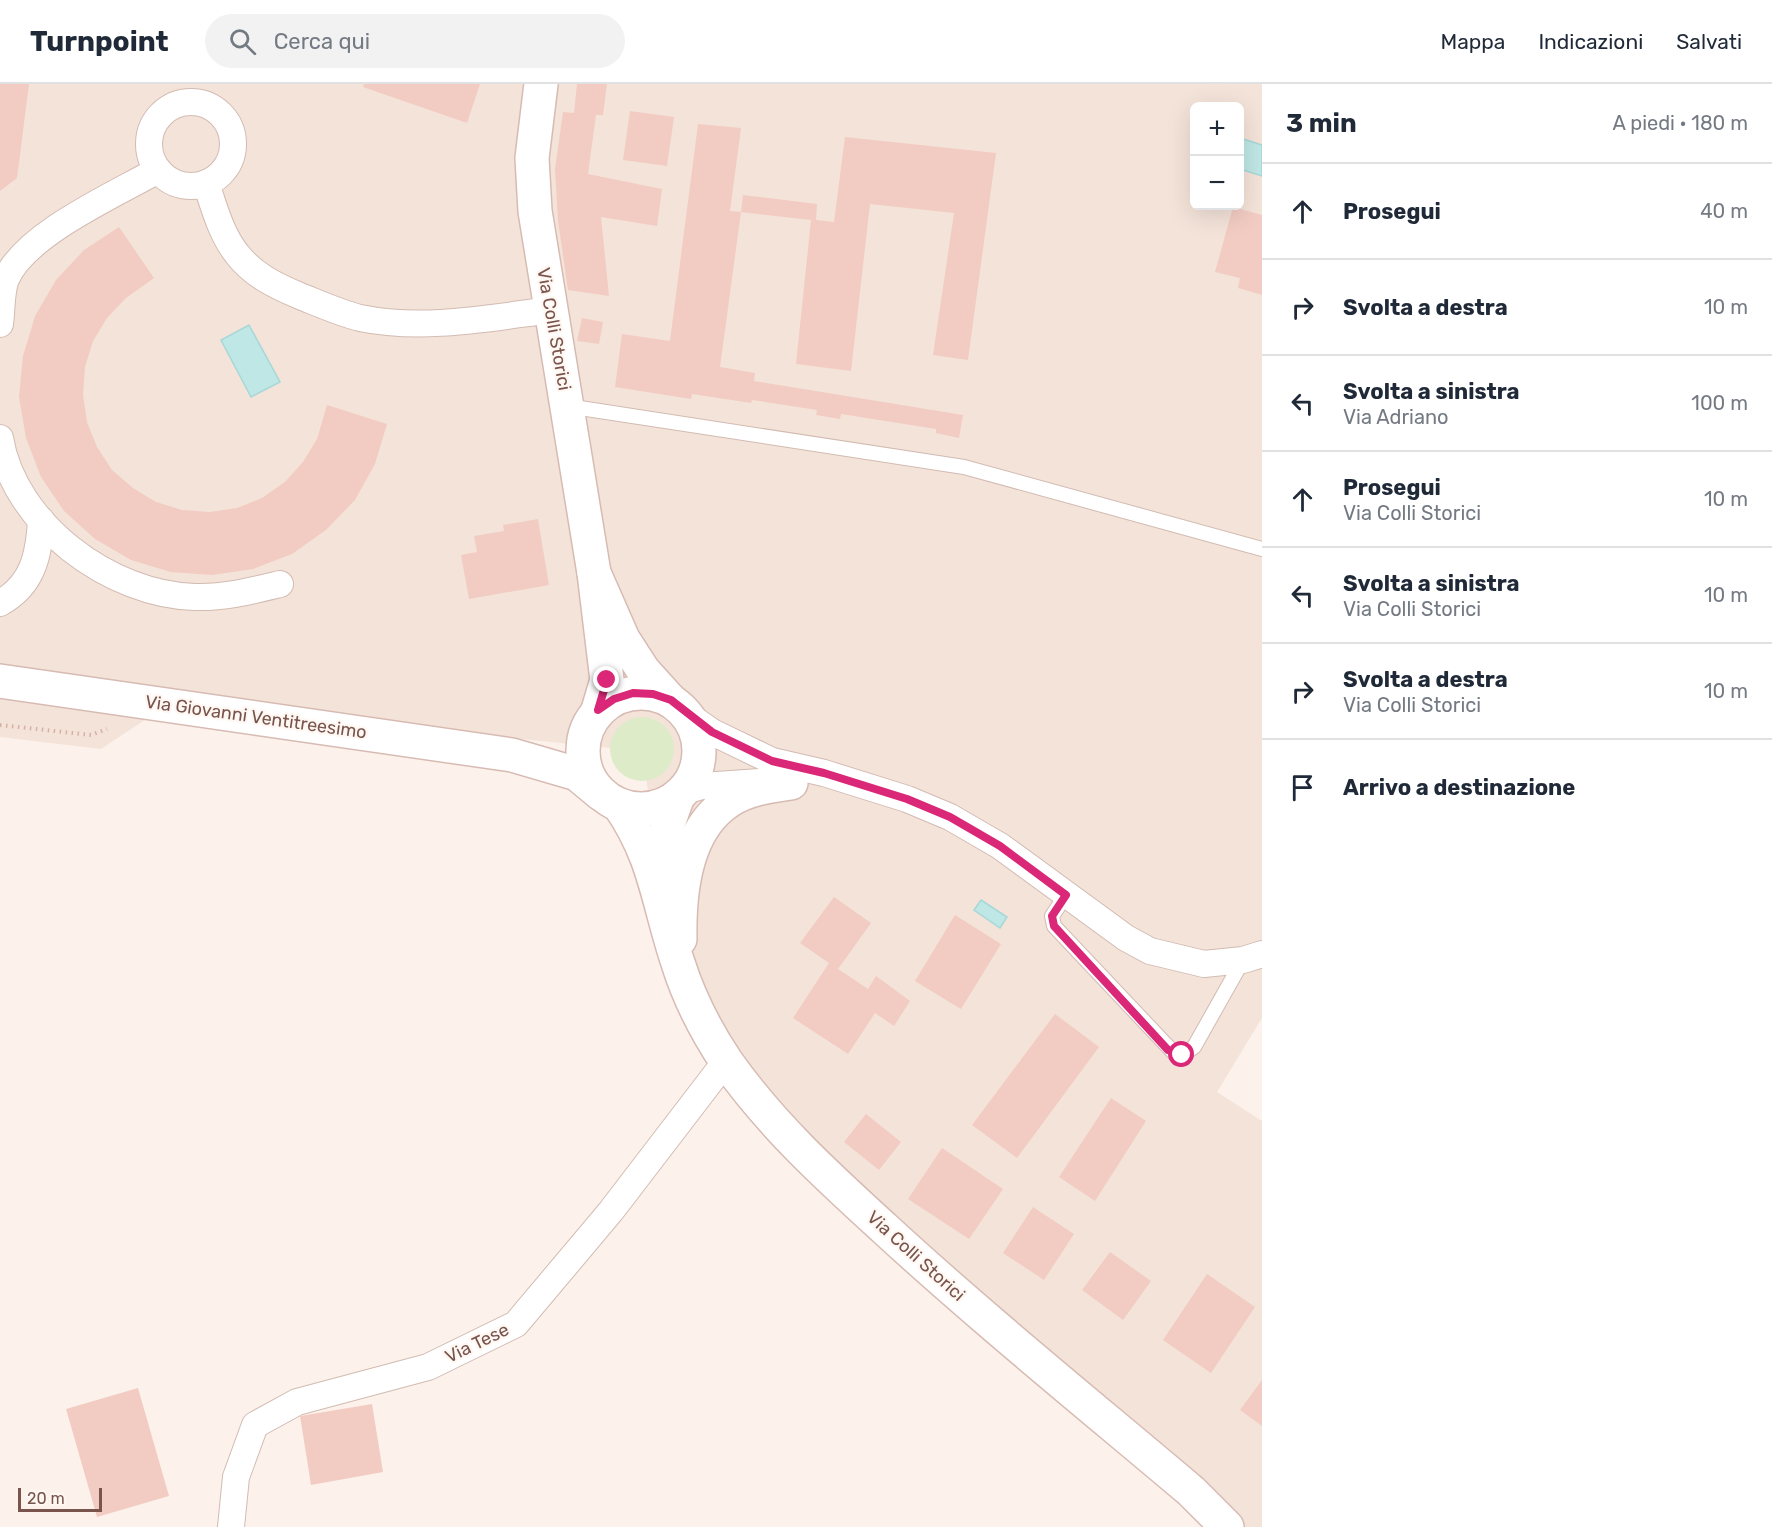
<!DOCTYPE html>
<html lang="it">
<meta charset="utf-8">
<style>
:root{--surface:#fff;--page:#f2f2f3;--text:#1f2937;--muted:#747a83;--line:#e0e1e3}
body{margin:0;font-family:Rubik,sans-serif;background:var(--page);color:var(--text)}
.controls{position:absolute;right:18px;top:18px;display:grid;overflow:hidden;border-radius:9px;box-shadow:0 6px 24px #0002}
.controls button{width:54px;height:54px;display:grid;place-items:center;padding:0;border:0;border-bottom:2px solid var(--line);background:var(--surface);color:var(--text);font:30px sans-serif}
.scale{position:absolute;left:18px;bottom:15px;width:84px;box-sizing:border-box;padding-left:6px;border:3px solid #78544d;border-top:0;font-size:16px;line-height:21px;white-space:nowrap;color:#78544d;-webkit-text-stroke:4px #fff7f2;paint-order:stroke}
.stop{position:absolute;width:18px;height:18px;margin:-14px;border:4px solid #db2777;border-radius:50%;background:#fff}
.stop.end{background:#db2777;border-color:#fff;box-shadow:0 2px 6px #0008}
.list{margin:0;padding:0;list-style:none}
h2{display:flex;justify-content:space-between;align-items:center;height:78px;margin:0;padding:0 24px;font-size:26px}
h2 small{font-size:20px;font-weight:400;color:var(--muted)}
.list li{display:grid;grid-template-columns:39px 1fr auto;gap:18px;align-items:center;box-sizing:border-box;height:96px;padding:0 24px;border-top:2px solid var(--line)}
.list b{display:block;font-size:22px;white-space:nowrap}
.list p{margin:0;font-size:20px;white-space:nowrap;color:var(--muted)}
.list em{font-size:20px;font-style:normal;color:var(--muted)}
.icon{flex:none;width:33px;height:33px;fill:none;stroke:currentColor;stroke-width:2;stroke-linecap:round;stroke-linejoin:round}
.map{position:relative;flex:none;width:1262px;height:1443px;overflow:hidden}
header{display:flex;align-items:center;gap:36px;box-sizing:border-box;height:84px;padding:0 30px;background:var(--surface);border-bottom:2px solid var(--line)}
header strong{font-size:28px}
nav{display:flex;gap:33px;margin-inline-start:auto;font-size:21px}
.search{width:420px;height:54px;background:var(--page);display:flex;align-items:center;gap:15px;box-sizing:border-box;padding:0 21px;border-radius:33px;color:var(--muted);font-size:22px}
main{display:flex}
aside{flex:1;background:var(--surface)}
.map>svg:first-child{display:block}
.residential{fill:#f4e3d9;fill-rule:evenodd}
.green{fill:#ddebc9}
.water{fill:#bfe7e5;stroke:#a5d8d7;stroke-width:1.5}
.building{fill:#f2ccc3}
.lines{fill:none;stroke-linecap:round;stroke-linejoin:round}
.lane-casing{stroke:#d2bbb2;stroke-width:16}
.street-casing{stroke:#d2bbb2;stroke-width:28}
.secondary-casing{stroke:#d7bbb3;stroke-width:36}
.path{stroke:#d7afa5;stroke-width:4;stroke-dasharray:1.5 4.5;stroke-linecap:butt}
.lane{stroke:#fff;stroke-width:14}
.street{stroke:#fff;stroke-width:26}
.secondary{stroke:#fff;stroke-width:33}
.route{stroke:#db2777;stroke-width:8}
.labels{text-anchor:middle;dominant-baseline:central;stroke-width:4.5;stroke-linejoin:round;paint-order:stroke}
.street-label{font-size:18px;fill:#78544d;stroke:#fff7f2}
</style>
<header>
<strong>Turnpoint</strong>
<div class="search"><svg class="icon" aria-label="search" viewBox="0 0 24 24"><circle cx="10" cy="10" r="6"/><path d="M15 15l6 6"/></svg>Cerca qui</div>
<nav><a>Mappa</a><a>Indicazioni</a><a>Salvati</a></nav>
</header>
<main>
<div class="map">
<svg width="1262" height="1443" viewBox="0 0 1262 1443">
<rect width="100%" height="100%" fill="#fcf2eb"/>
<path class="residential" d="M0,0H1262V934L1217,1008L1262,1037V1443H1227L754,1015L670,851L642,667L169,620L101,665L0,653ZM1194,22H1240V122H1194Z"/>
<circle class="green" cx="642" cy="665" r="32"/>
<g class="water">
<polygon points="1240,54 1262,61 1262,92 1240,85"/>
<polygon points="249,241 280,298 251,313 221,256"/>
<polygon points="981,816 1007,833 1000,844 974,826"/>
</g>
<g class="building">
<polygon points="0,0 29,0 17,94 0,107"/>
<polygon points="364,0 480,0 467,39 363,3"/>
<polygon points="577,0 607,0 603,31 596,31 588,90 662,105 657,142 601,133 609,212 568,206 558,137 555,85 563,28 574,29"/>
<polygon points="630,27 674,33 667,82 623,76"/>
<polygon points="698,40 741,44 730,127 741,128 720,283 755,289 754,297 963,331 959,354 936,349 936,345 841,330 840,335 816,331 817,326 752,316 751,319 692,310 691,315 615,303 622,250 670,257"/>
<polygon points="845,53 996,69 968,276 933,271 954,129 870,120 851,287 796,280 811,136 741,128 743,111 817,120 816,136 834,138"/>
<polygon points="1233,123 1262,131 1262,211 1238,204 1240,194 1215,188"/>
<polygon points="119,143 154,194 126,214 107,234 93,257 85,283 83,311 87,338 97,363 112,386 133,404 156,418 182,426 210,428 237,424 262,414 285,398 303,378 317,355 327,321 387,340 375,380 355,416 326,446 292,470 253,485 212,491 171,488 131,476 95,455 64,427 41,393 26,354 19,313 23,272 35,232 56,196 84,166"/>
<polygon points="582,234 603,238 599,260 577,257"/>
<polygon points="538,435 549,501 469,515 461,471 477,468 474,452 504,447 503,441"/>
<polygon points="834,813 871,839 838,885 868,905 876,892 910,917 894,942 875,929 848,970 793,934 829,879 800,859"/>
<polygon points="955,831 1001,860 961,925 915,897"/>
<polygon points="1055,930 1099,963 1017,1074 972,1041"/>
<polygon points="1111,1014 1146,1037 1095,1117 1059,1093"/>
<polygon points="866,1030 901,1058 879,1086 844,1058"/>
<polygon points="942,1064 1003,1105 969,1155 908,1115"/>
<polygon points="1033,1123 1074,1150 1044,1196 1003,1169"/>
<polygon points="1110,1168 1151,1197 1123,1236 1082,1206"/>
<polygon points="1207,1190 1255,1223 1211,1289 1163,1256"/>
<polygon points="1262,1296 1262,1342 1240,1326"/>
<polygon points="138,1304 169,1412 97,1433 66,1325"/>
<polygon points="372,1320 383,1388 311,1401 300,1332"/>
</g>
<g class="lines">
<defs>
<g id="lane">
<polyline points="567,322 964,383 1262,465"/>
<polyline points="1066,811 1052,832 1054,842 1174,969 1182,971 1194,963 1243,876"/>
</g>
<g id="street">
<circle cx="191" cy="60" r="42"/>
<path d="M206,99C214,123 221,150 237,170C253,191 276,202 300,212C320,220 340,229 360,234C423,247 488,234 551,226"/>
<path d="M0,240C2,226 1,207 6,195C25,150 116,110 158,86"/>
<path d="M0,354C14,440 110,511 195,513C224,514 251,507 280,500"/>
<path d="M0,519C33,501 39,471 41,436"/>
<polyline points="686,630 712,648 772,677 824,689 907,715 950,733 1000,762 1126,854 1150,867 1204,880 1243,876 1262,870"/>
<polyline points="684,707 702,702 760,698"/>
<polyline points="231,1443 236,1393 255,1341 297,1318 428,1283 516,1240 611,1127 726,977"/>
</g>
<g id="secondary">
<polyline points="541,0 532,74 535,127 594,489"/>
<polyline points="0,597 512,671 577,690 601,710"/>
<circle cx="641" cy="667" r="58"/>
<polyline points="598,626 607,596 594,489 623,555 643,586 671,617"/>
<path d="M619,721C656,774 658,820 678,879C689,914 706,947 726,977C771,1041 827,1092 884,1144C983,1235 1088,1320 1191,1407L1227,1443"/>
<polyline points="667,802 667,743 678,712"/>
<path d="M680,855C679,807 686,745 729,717C747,705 770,702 791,699"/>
</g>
</defs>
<use href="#lane" class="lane-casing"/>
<use href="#street" class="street-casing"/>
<use href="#secondary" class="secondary-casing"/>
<polyline class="path" points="0,641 91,651 107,645"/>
<use href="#lane" class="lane"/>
<use href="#street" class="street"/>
<use href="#secondary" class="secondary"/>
</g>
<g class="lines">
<polyline class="route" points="607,596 598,626 614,615 633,609 653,610 671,616 712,648 772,677 824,689 907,715 950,733 1000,762 1066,811 1052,832 1054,842 1168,966 1182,971"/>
</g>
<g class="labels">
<g class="street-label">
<text transform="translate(554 245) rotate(80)">Via Colli Storici</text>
<text transform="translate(256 633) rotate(8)">Via Giovanni Ventitreesimo</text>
<text transform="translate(916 1172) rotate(42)">Via Colli Storici</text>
<text transform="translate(477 1259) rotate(-26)">Via Tese</text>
</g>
</g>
</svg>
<div class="controls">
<button>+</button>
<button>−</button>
</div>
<div class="scale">20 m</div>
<div class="stop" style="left:1182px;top:971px"></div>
<div class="stop end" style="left:607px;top:596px"></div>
</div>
<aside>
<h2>3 min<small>A piedi · 180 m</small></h2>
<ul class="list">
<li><svg class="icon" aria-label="ahead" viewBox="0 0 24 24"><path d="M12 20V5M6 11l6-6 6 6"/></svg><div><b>Prosegui</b></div><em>40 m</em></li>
<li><svg class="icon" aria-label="right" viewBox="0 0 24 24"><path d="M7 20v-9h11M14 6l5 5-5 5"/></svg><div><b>Svolta a destra</b></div><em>10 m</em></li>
<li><svg class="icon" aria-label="left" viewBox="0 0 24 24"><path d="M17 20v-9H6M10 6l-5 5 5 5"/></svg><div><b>Svolta a sinistra</b><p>Via Adriano</p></div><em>100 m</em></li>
<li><svg class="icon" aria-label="ahead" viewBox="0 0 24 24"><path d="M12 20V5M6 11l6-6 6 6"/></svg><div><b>Prosegui</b><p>Via Colli Storici</p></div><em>10 m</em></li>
<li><svg class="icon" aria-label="left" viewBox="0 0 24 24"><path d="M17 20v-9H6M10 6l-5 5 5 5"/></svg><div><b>Svolta a sinistra</b><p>Via Colli Storici</p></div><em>10 m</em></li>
<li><svg class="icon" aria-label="right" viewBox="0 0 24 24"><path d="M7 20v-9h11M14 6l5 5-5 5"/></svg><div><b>Svolta a destra</b><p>Via Colli Storici</p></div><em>10 m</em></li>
<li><svg class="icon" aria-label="arrive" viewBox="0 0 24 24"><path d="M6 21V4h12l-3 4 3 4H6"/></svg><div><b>Arrivo a destinazione</b></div></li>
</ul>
</aside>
</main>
